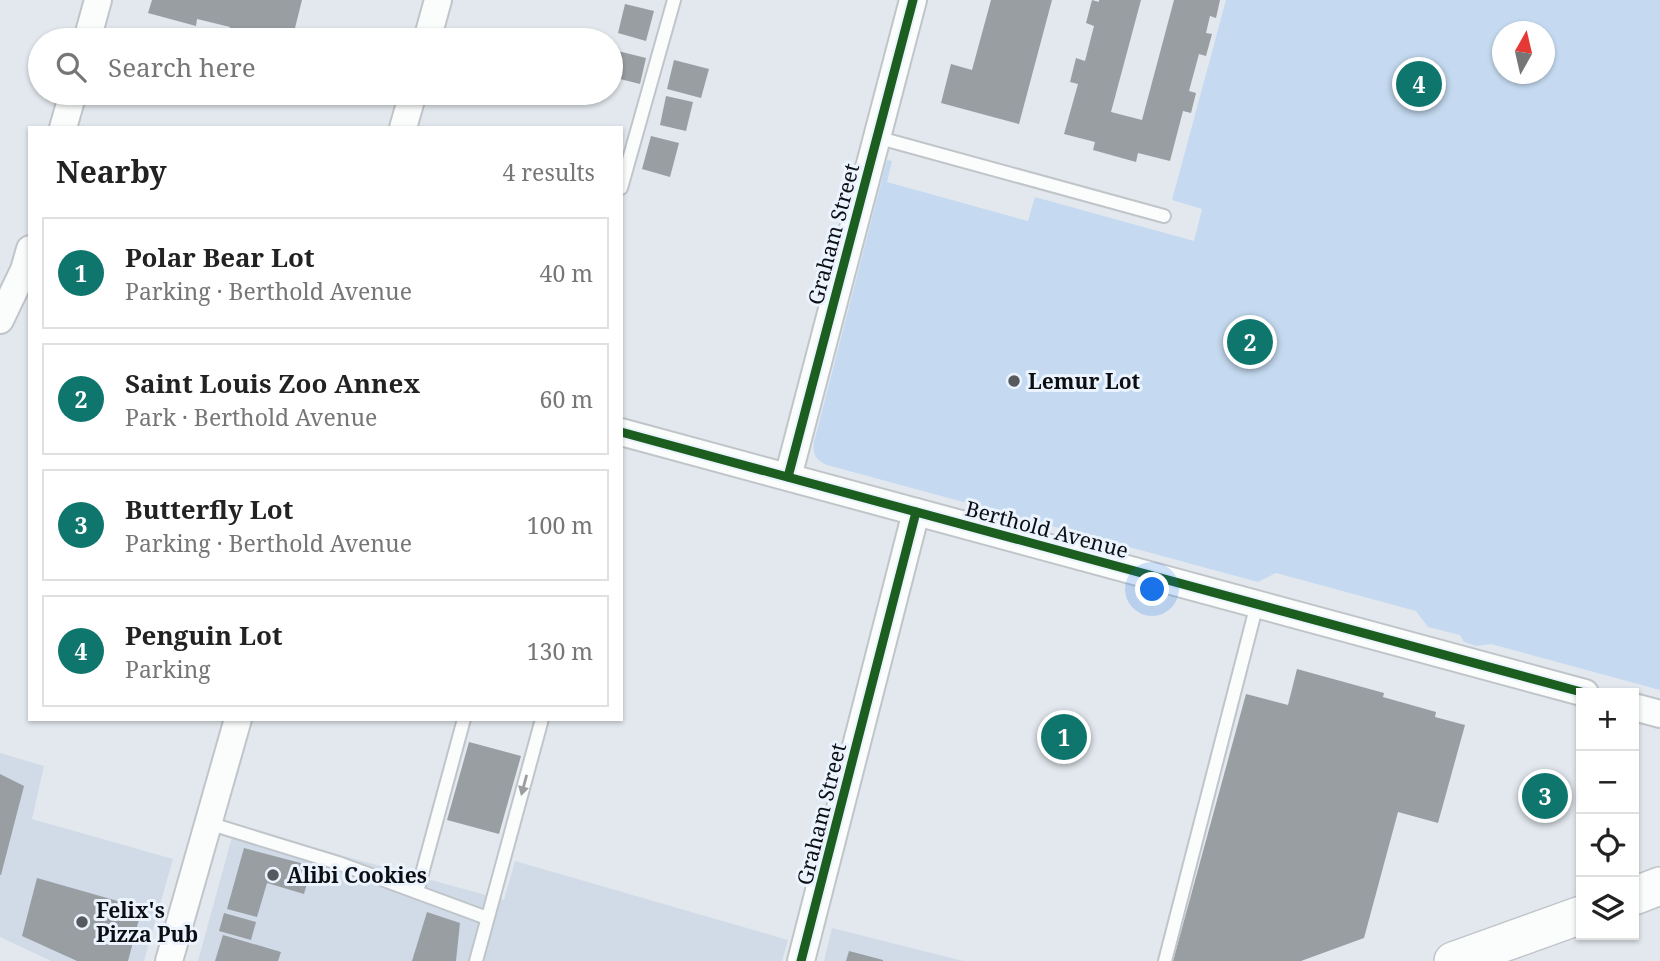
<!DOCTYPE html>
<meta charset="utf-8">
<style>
:root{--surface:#fff;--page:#f6f6f6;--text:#222;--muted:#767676;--line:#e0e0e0;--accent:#0f766e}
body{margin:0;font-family:"Noto Serif",serif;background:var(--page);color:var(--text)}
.controls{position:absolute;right:21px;bottom:21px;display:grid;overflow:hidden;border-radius:0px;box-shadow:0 2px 5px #0004}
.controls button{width:63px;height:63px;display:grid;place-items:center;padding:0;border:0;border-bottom:2px solid var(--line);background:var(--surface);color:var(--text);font:35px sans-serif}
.compass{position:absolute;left:1492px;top:21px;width:63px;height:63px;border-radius:50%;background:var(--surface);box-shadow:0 2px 5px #0004;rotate:8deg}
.you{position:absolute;left:1153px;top:590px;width:24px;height:24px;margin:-18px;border:5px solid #fff;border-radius:50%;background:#1a73e8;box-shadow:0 0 0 10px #1a73e833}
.badge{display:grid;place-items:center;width:46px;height:46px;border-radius:50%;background:var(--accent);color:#fff;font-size:23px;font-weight:700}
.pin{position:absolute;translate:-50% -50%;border:4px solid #fff;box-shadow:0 2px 7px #0006}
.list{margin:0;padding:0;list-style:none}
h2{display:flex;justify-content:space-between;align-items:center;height:91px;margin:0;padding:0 28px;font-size:30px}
h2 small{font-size:23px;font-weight:400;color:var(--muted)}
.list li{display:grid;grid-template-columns:46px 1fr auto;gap:21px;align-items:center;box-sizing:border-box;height:112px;margin:0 14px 14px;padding:0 14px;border:2px solid var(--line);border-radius:0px}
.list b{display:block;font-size:26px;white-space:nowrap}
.list p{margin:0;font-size:23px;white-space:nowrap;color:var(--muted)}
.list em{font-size:23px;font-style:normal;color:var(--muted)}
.icon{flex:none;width:38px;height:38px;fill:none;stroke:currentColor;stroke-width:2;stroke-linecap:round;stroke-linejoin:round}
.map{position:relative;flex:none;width:1660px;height:961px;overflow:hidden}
.search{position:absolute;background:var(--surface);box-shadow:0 2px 5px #0004;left:28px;top:28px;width:595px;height:77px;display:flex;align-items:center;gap:18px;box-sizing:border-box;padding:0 24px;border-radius:38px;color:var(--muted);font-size:26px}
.panel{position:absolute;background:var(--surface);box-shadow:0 2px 5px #0004;left:28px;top:126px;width:595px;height:595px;border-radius:0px}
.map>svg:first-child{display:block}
.built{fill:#d0dbe7}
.green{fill:#c5daf0;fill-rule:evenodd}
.building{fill:#999ea3}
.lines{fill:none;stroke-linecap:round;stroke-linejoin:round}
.lane-casing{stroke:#c0c5ca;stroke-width:16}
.street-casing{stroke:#c0c5ca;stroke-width:30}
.secondary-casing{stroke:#c0c5ca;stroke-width:40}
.lane{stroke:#fbfcfc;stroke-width:12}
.street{stroke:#fbfcfc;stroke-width:26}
.secondary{stroke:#fbfcfc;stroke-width:37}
.cycleway-casing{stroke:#ebf4fe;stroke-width:13}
.cycleway{stroke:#1b5e20;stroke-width:9}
.oneway{fill:#9b9d9e}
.poi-dot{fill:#565a5f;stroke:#ebf4fe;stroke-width:2.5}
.labels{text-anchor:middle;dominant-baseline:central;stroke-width:6;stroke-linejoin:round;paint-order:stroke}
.street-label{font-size:21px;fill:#0b0e12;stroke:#ebf4fe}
.poi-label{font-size:21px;font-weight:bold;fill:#0b0e12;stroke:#ebf4fe;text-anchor:start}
</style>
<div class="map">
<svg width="1660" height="961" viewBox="0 0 1660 961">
<rect width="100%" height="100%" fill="#e2e8ee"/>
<g class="built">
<polygon points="0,753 44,766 32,819 173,859 144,961 51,961 0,937"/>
<polygon points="235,826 504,900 515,861 788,940 782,961 198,961"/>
<polygon points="832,928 963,961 824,961"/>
</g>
<path class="green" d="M1226,0H1660V690L1491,644L1476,646L1464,642L1460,635L1428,627L1416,611L1276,573L1258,582L827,465C816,460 812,455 814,442L887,160L892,161L887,182L1028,221L1035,197L1194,241L1202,209L1172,200ZM1502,32H1544V74H1502Z"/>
<g class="building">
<polygon points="152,0 302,0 292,40 254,30 252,39 228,34 230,27 197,19 196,26 148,13"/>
<polygon points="991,0 1052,0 1019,124 941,103 951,64 972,70"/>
<polygon points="1092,0 1099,2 1099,0 1141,0 1111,112 1142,120 1174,0 1220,0 1216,18 1210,16 1206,33 1212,34 1206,56 1199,54 1189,91 1196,93 1191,113 1183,111 1170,161 1138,153 1136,162 1093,150 1095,142 1064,134 1078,84 1070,82 1076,58 1085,61 1094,26 1086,23"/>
<polygon points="625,4 654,11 646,41 618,33"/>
<polygon points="618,51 646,58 640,84 612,77"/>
<polygon points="674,60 709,69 701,98 667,89"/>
<polygon points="666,96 693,102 686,131 660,125"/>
<polygon points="651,136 679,143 670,177 642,169"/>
<polygon points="1297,669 1384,693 1383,697 1436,712 1435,717 1465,725 1438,823 1398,812 1364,938 1301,961 1173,961 1246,694 1288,705"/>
<polygon points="469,742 521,756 499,834 447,820"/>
<polygon points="0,774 24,786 1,875 0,875"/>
<polygon points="244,848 312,866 304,894 267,883 257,917 227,909"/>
<polygon points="37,878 142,908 128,961 77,961 22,936"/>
<polygon points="427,912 460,923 456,961 412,961"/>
<polygon points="224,913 256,922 251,940 219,931"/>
<polygon points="223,935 281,952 278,961 215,961"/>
<polygon points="849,951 883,960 883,961 846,961"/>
</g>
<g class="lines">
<defs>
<g id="lane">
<polyline points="876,137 1164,216"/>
<polyline points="621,188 674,0"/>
<polyline points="208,823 338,863 487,918"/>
<polyline points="417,892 464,719"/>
<polyline points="476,961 542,719"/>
<polyline points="1165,961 1257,604"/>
</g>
<g id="street">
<polyline points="87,40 98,0"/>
<polyline points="427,40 438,0"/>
<polyline points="63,128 73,93"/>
<polyline points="403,128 413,93"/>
<polyline points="0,320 24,270 30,249"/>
<polyline points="621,432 1585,693"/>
<polyline points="788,477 913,0"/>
<polyline points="1634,707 1660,714"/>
<polyline points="169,961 238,719"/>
<polyline points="801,961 916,512"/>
</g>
<g id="secondary">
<polyline points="1634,896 1660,886"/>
<polyline points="1453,961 1581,915"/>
</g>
</defs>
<use href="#lane" class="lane-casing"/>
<use href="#street" class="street-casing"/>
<use href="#secondary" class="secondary-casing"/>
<use href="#lane" class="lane"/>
<use href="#street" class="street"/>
<use href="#secondary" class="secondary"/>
<defs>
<g id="cycleway">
<polyline points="621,432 1585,693"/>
<polyline points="788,477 913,0"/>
<polyline points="801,961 916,512"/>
</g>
</defs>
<use href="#cycleway" class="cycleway-casing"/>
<use href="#cycleway" class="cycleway"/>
</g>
<defs><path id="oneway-solid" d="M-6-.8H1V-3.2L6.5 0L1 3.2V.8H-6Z" transform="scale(1.75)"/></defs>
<use class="oneway" href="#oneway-solid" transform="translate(524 785) rotate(105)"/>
<g class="poi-dot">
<circle cx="1014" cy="381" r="7"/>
<circle cx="273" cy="875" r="7"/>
<circle cx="82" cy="922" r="7"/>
</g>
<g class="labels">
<g class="street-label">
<text transform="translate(833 234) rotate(-75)">Graham Street</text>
<text transform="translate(1047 529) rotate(15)">Berthold Avenue</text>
<text transform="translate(821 814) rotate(-76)">Graham Street</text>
</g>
<g class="poi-label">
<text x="1028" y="381">Lemur Lot</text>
<text x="287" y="875">Alibi Cookies</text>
<text x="96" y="910">Felix's<tspan x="96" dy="24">Pizza Pub</tspan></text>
</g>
</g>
</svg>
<div class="controls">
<button>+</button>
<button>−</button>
<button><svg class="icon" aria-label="locate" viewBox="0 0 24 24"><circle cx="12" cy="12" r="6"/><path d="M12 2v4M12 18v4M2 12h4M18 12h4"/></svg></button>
<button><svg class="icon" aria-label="layers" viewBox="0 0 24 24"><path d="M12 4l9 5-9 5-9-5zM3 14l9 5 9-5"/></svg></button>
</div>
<svg class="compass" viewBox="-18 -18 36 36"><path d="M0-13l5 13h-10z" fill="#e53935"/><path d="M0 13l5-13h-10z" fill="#767676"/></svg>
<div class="you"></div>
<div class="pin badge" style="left:1064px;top:737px">1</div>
<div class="pin badge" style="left:1250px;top:342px">2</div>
<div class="pin badge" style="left:1545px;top:796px">3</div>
<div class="pin badge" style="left:1419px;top:84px">4</div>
<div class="search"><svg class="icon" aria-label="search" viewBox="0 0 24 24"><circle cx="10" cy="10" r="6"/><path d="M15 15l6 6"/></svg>Search here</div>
<section class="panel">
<h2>Nearby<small>4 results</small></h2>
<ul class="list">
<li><span class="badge">1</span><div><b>Polar Bear Lot</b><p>Parking · Berthold Avenue</p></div><em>40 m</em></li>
<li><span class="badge">2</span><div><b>Saint Louis Zoo Annex</b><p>Park · Berthold Avenue</p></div><em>60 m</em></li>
<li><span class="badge">3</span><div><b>Butterfly Lot</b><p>Parking · Berthold Avenue</p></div><em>100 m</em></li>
<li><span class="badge">4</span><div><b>Penguin Lot</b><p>Parking</p></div><em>130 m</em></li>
</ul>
</section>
</div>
